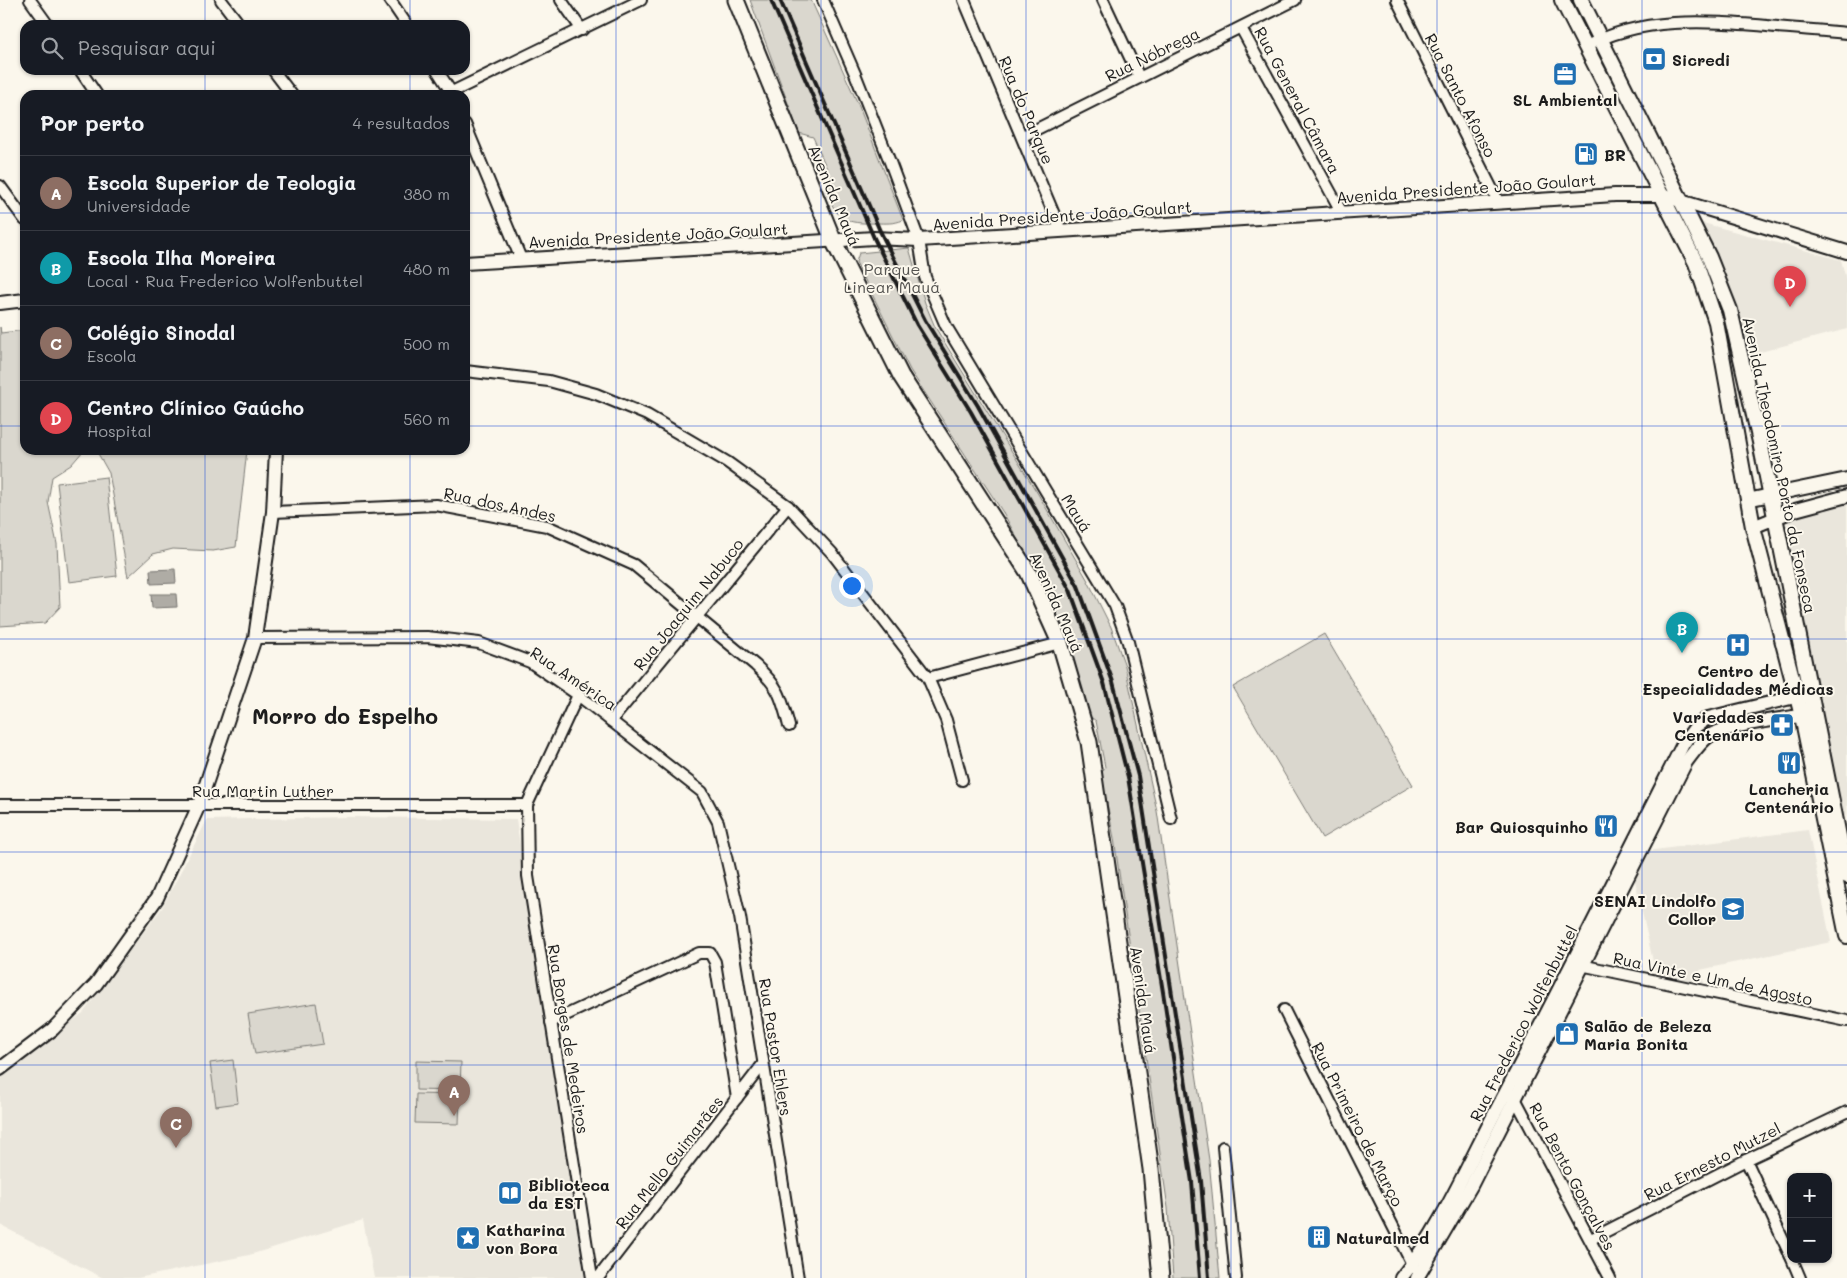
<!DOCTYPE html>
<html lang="pt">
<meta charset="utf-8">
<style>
:root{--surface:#171b24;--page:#242831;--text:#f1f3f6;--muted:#9ea1a6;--line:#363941;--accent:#1f6fb2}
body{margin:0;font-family:Mali,sans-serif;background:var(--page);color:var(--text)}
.controls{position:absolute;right:15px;bottom:15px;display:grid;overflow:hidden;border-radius:10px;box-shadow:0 1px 4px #0004}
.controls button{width:45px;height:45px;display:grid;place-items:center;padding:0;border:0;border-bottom:1px solid var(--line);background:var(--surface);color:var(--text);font:25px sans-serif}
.you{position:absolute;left:851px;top:585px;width:18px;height:18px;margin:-12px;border:4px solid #fff;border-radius:50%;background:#1a73e8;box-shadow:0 0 0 8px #1a73e833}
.badge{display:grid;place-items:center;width:32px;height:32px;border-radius:50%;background:var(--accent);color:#fff;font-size:16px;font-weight:700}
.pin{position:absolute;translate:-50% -41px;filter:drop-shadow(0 1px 2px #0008)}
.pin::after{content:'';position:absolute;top:26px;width:18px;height:15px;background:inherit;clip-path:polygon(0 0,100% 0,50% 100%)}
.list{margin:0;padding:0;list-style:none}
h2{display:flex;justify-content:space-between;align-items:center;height:65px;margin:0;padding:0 20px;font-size:21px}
h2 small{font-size:16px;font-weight:400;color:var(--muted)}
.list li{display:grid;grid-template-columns:32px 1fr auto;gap:15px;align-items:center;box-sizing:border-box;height:75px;padding:0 20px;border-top:1px solid var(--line)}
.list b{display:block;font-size:19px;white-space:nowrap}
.list p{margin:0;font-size:16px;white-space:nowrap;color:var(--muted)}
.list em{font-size:16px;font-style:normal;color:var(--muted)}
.icon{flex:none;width:28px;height:28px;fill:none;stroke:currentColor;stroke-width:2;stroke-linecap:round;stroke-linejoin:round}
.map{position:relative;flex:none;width:1847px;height:1278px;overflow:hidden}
.search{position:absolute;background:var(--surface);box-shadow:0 1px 4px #0004;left:20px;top:20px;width:450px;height:55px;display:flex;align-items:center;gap:12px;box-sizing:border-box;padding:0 18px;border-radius:15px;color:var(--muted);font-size:19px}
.panel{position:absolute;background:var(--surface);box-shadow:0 1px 4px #0004;left:20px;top:90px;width:450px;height:365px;border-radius:15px}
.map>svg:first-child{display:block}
.built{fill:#eae6dc}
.green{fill:#dad7ce;stroke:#7b7a75}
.water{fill:#afaca5;stroke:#74726e}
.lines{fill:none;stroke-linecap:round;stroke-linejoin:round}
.minor-casing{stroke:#1c1c1c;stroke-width:14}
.tertiary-casing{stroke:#1c1c1c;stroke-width:16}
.secondary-casing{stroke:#1c1c1c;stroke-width:18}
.primary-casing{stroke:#1c1c1c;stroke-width:19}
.minor{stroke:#fbf7ec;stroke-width:10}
.tertiary{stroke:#fbf7ec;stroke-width:12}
.secondary{stroke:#fbf7ec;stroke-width:14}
.primary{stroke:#fbf7ec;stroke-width:15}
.rail{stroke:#1c1c1c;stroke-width:4}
.grid{fill:none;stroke:#1d4ed8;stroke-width:1;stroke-opacity:0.55}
.labels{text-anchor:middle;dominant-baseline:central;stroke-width:4;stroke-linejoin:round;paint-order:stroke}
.street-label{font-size:16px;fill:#1c1c1c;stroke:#fbf7ec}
.poi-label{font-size:16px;font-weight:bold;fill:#1c1c1c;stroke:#fbf7ec;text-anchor:start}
.park-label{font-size:16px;fill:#555451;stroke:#fbf7ec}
.district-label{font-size:21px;font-weight:bold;fill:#1c1c1c;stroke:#fbf7ec}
</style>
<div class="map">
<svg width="1847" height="1278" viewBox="0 0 1847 1278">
<rect width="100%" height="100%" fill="#fbf7ec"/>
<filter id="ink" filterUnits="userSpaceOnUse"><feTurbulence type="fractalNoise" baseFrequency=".02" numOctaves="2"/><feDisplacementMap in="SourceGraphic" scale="10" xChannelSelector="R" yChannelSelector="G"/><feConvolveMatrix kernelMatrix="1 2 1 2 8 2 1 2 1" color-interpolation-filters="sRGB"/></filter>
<g filter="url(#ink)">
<g class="built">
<polygon points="1699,222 1841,260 1847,283 1847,329 1745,356 1729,285"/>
<polygon points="1847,501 1847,815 1839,817 1783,529 1799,512"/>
<polygon points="349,817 516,819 587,1278 374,1278 363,1220 249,1255 138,1278 103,1278 0,1225 0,1076 83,1013 162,908 207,820"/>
<polygon points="1808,830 1831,942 1700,970 1704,983 1656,975 1634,876 1647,851"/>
</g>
<g class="green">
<path d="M750,0H811L858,104L903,220C894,224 885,223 876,223C845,224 837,220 826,191L831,178L813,137L799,133Z"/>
<polygon points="909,248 925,303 935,327 1038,494 1087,579 1111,627 1125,666 1157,811 1209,1160 1220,1278 1173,1278 1168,1208 1114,838 1101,774 1105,767 1096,721 1088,715 1067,641 1043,587 1004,514 910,370 856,262 859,253"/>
<polygon points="0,327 1,333 25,330 25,450 84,450 71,465 52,477 48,502 57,544 60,607 45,623 0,626"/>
<polygon points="96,450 247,450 236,547 213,551 173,549 153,554 128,577 109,473"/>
<polygon points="106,477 117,576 69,582 57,483"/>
<polygon points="1324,634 1413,785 1322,838 1233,687"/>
<polygon points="316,1003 323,1044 255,1054 248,1014"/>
<polygon points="233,1060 238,1103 216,1106 210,1063"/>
<polygon points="416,1061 461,1062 460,1091 416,1090"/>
<polygon points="416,1094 460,1095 459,1124 415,1123"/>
</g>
<g class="water">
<polygon points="175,569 176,583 151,584 150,570"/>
<polygon points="151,594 176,594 177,607 152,608"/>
</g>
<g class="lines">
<defs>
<g id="minor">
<polyline points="30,0 48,25"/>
<polyline points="221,0 240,25"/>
<polyline points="390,0 407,25"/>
<polyline points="561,0 582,30"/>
<polyline points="823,0 856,76 890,162 919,240 925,277 946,326 1115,606 1128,642 1171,819"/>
<polyline points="964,0 1061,231"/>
<polyline points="1103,0 1139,77"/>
<polyline points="1397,0 1499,203"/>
<polyline points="1241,28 1342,213"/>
<path d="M1585,47C1641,16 1705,21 1767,26C1794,29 1821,30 1847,33"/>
<polyline points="80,70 97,95"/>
<polyline points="273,70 292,95"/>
<polyline points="437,70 453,95"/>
<polyline points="452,92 641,0"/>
<polyline points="465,124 521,259"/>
<polyline points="1023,136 1295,0"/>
<polyline points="0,186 25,220"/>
<polyline points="465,371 549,381 596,394 647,415 727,462 788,506 832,553 928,678 946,720 962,780"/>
<path d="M273,512L436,505L547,526L634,565L755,665C779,687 781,695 789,726"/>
<polyline points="255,638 427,637 479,643 530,662 578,695 702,792 718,822 740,917 798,1278"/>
<polyline points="928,678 1060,643"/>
<polyline points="578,695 527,805 528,876 592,1278"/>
<polyline points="611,721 788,506"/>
<polyline points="0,805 527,805"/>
<polyline points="1576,964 1847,1021"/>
<polyline points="1284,1010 1414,1268"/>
<polyline points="551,1022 699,953 710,953 715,962 737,1098"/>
<polyline points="1510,1095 1516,1100 1610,1278"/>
<polyline points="1223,1147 1236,1278"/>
<polyline points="1746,1160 1791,1257"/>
<polyline points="1591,1239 1746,1160 1847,1112"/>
<polyline points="1792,1259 1800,1278"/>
<polyline points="598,1278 763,1064"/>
</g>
<g id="tertiary">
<polyline points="465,263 874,238 919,240 1615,195 1661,195 1847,252"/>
<polyline points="0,303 25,300"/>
<polyline points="1747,500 1847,479"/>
<polyline points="1753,527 1795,510 1847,496"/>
<polyline points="0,1069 53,1029 96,984 157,898 199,805 255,638 273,512 276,450"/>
<path d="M1401,1278C1440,1230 1469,1162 1498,1107C1561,987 1622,865 1683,744L1696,726L1708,718L1807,694"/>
<path d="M1417,1278L1471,1186L1686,762C1693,753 1700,742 1709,736C1730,724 1785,719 1811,714"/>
</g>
<g id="secondary">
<polyline points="1562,0 1696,263 1716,322 1753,527 1802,716 1847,936"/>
<polyline points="1581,0 1709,257 1730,310 1760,442 1847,876"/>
</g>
<polyline id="primary" points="736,0 834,242 901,376 1028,572 1060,643 1089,742 1151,1169 1161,1278"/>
</defs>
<use href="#minor" class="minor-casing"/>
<use href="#tertiary" class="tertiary-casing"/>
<use href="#secondary" class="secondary-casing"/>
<use href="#primary" class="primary-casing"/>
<use href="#minor" class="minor"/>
<use href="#tertiary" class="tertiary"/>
<use href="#secondary" class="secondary"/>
<use href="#primary" class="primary"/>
<g class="rail">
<polyline points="771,0 874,238 917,325 971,412 1070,590 1104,683 1128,777 1163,992 1192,1182 1200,1278"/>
<polyline points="780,0 880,231 925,320 978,406 1078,586 1113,682 1138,776 1201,1181 1209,1278"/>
</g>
</g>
</g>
<path class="grid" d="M205,0V25M410,0V25M616,0V1278M821,0V1278M1026,0V1278M1231,0V1278M1437,0V1278M1642,0V1278M205,70V95M410,70V95M0,213H25M465,213H1847M0,426H25M465,426H1847M205,450V1278M410,450V1278M0,639H1847M0,852H1847M0,1065H1847"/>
<defs>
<symbol id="bank-square" viewBox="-11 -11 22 22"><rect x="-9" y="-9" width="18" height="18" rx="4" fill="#1f6fb2" stroke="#fbf7ec"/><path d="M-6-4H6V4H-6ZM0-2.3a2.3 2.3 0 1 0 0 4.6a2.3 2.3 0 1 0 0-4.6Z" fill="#fff"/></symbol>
<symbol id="office-square" viewBox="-11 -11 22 22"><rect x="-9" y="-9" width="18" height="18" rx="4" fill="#1f6fb2" stroke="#fbf7ec"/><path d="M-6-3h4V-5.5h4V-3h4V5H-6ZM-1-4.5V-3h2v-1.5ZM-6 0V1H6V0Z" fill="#fff"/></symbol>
<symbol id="fuel-square" viewBox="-11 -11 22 22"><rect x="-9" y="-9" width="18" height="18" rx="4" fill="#1f6fb2" stroke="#fbf7ec"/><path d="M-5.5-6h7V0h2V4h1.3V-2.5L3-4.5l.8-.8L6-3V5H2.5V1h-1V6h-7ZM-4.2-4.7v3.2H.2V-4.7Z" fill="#fff"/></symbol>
<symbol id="hospital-square" viewBox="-11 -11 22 22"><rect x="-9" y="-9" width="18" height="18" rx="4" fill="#1f6fb2" stroke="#fbf7ec"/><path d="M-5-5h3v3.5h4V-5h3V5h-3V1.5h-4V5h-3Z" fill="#fff"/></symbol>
<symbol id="pharmacy-square" viewBox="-11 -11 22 22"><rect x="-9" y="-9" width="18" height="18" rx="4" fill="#1f6fb2" stroke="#fbf7ec"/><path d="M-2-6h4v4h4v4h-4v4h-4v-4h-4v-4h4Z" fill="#fff"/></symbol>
<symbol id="restaurant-square" viewBox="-11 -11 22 22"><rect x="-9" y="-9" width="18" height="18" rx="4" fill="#1f6fb2" stroke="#fbf7ec"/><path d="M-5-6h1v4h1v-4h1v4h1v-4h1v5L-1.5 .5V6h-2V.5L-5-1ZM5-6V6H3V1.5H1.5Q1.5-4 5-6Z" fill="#fff"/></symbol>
<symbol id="school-square" viewBox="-11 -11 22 22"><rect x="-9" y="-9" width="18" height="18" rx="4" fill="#1f6fb2" stroke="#fbf7ec"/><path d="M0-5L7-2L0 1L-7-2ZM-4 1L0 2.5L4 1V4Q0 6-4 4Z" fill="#fff"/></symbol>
<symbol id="shop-square" viewBox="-11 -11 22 22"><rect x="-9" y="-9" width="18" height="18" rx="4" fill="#1f6fb2" stroke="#fbf7ec"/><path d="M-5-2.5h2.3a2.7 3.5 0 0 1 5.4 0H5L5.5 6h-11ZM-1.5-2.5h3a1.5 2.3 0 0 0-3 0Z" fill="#fff"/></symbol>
<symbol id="library-square" viewBox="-11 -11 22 22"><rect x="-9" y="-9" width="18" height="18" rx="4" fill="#1f6fb2" stroke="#fbf7ec"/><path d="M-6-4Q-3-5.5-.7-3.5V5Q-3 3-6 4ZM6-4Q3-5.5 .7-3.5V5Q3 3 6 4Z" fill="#fff"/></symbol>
<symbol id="building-square" viewBox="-11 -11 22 22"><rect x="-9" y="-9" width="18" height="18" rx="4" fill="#1f6fb2" stroke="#fbf7ec"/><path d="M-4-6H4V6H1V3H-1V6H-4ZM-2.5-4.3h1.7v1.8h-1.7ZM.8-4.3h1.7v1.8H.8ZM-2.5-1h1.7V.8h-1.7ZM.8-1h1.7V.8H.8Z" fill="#fff"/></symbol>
<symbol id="sight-square" viewBox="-11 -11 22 22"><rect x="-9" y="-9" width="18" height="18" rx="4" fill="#1f6fb2" stroke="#fbf7ec"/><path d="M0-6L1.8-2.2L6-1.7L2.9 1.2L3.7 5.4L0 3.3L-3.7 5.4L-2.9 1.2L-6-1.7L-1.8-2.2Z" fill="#fff"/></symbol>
</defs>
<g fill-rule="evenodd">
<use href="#bank-square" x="1640" y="45" width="28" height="28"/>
<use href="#office-square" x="1551" y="60" width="28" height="28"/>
<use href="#fuel-square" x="1572" y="140" width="28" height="28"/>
<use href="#hospital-square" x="1724" y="631" width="28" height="28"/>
<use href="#pharmacy-square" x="1768" y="711" width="28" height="28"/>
<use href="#restaurant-square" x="1775" y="749" width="28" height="28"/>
<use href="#restaurant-square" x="1592" y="812" width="28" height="28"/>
<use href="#school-square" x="1719" y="895" width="28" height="28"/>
<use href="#shop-square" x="1553" y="1020" width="28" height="28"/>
<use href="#library-square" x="496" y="1179" width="28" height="28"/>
<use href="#building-square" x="1305" y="1223" width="28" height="28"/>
<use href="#sight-square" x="454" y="1224" width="28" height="28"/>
</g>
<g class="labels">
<g class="street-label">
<text transform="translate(1152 54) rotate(-26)">Rua Nóbrega</text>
<text transform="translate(1461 95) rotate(63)">Rua Santo Afonso</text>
<text transform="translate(1298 100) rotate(62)">Rua General Câmara</text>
<text transform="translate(1027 110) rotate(67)">Rua do Parque</text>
<text transform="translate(1466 188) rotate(-4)">Avenida Presidente João Goulart</text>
<text transform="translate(835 195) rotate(67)">Avenida Mauá</text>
<text transform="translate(1062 215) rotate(-4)">Avenida Presidente João Goulart</text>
<text transform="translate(658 235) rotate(-3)">Avenida Presidente João Goulart</text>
<text transform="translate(1780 465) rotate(78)">Avenida Theodomiro Porto da Fonseca</text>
<text transform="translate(500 504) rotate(12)">Rua dos Andes</text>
<text transform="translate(1077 513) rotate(58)">Mauá</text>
<text transform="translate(1057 602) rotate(66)">Avenida Mauá</text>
<text transform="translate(688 604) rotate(-51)">Rua Joaquim Nabuco</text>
<text transform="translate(574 678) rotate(34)">Rua América</text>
<text x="263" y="790">Rua Martin Luther</text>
<text transform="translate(1713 978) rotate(12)">Rua Vinte e Um de Agosto</text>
<text transform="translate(1144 1000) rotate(82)">Avenida Mauá</text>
<text transform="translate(1523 1023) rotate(-63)">Rua Frederico Wolfenbuttel</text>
<text transform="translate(569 1039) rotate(81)">Rua Borges de Medeiros</text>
<text transform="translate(776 1047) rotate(81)">Rua Pastor Ehlers</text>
<text transform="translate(1358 1124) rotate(63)">Rua Primeiro de Março</text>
<text transform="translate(1712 1161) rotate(-27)">Rua Ernesto Mutzel</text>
<text transform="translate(669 1162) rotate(-52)">Rua Mello Guimarães</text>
<text transform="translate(1573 1176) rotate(62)">Rua Bento Gonçalves</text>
</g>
<g class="poi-label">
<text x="1672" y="59">Sicredi</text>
<text x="1565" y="99" text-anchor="middle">SL Ambiental</text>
<text x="1604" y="154">BR</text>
<text x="1738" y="670" text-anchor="middle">Centro de<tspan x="1738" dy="18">Especialidades Médicas</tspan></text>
<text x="1764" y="716" text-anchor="end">Variedades<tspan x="1764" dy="18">Centenário</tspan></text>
<text x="1789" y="788" text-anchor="middle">Lancheria<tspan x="1789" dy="18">Centenário</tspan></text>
<text x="1588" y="826" text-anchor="end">Bar Quiosquinho</text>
<text x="1716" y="900" text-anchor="end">SENAI Lindolfo<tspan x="1716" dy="18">Collor</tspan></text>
<text x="1584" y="1025">Salão de Beleza<tspan x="1584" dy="18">Maria Bonita</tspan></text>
<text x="528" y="1184">Biblioteca<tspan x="528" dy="18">da EST</tspan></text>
<text x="486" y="1229">Katharina<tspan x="486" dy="18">von Bora</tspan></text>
<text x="1336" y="1237">Naturalmed</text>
</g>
<g class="park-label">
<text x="892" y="268">Parque<tspan x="892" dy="18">Linear Mauá</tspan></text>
</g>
<g class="district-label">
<text x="345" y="715">Morro do Espelho</text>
</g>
</g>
</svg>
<div class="controls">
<button>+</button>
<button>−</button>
</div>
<div class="you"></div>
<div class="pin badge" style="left:454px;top:1116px;background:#8d6e63">A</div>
<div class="pin badge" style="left:1682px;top:653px;background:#0f9aa8">B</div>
<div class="pin badge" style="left:176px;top:1148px;background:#8d6e63">C</div>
<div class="pin badge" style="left:1790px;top:307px;background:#e0444e">D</div>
<div class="search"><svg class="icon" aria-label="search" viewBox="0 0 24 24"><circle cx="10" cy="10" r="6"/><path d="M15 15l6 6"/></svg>Pesquisar aqui</div>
<section class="panel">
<h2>Por perto<small>4 resultados</small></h2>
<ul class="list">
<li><span class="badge" style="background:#8d6e63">A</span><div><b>Escola Superior de Teologia</b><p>Universidade</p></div><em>380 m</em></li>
<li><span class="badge" style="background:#0f9aa8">B</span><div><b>Escola Ilha Moreira</b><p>Local · Rua Frederico Wolfenbuttel</p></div><em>480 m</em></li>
<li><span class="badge" style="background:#8d6e63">C</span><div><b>Colégio Sinodal</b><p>Escola</p></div><em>500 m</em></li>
<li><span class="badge" style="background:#e0444e">D</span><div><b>Centro Clínico Gaúcho</b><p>Hospital</p></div><em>560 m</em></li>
</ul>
</section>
</div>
